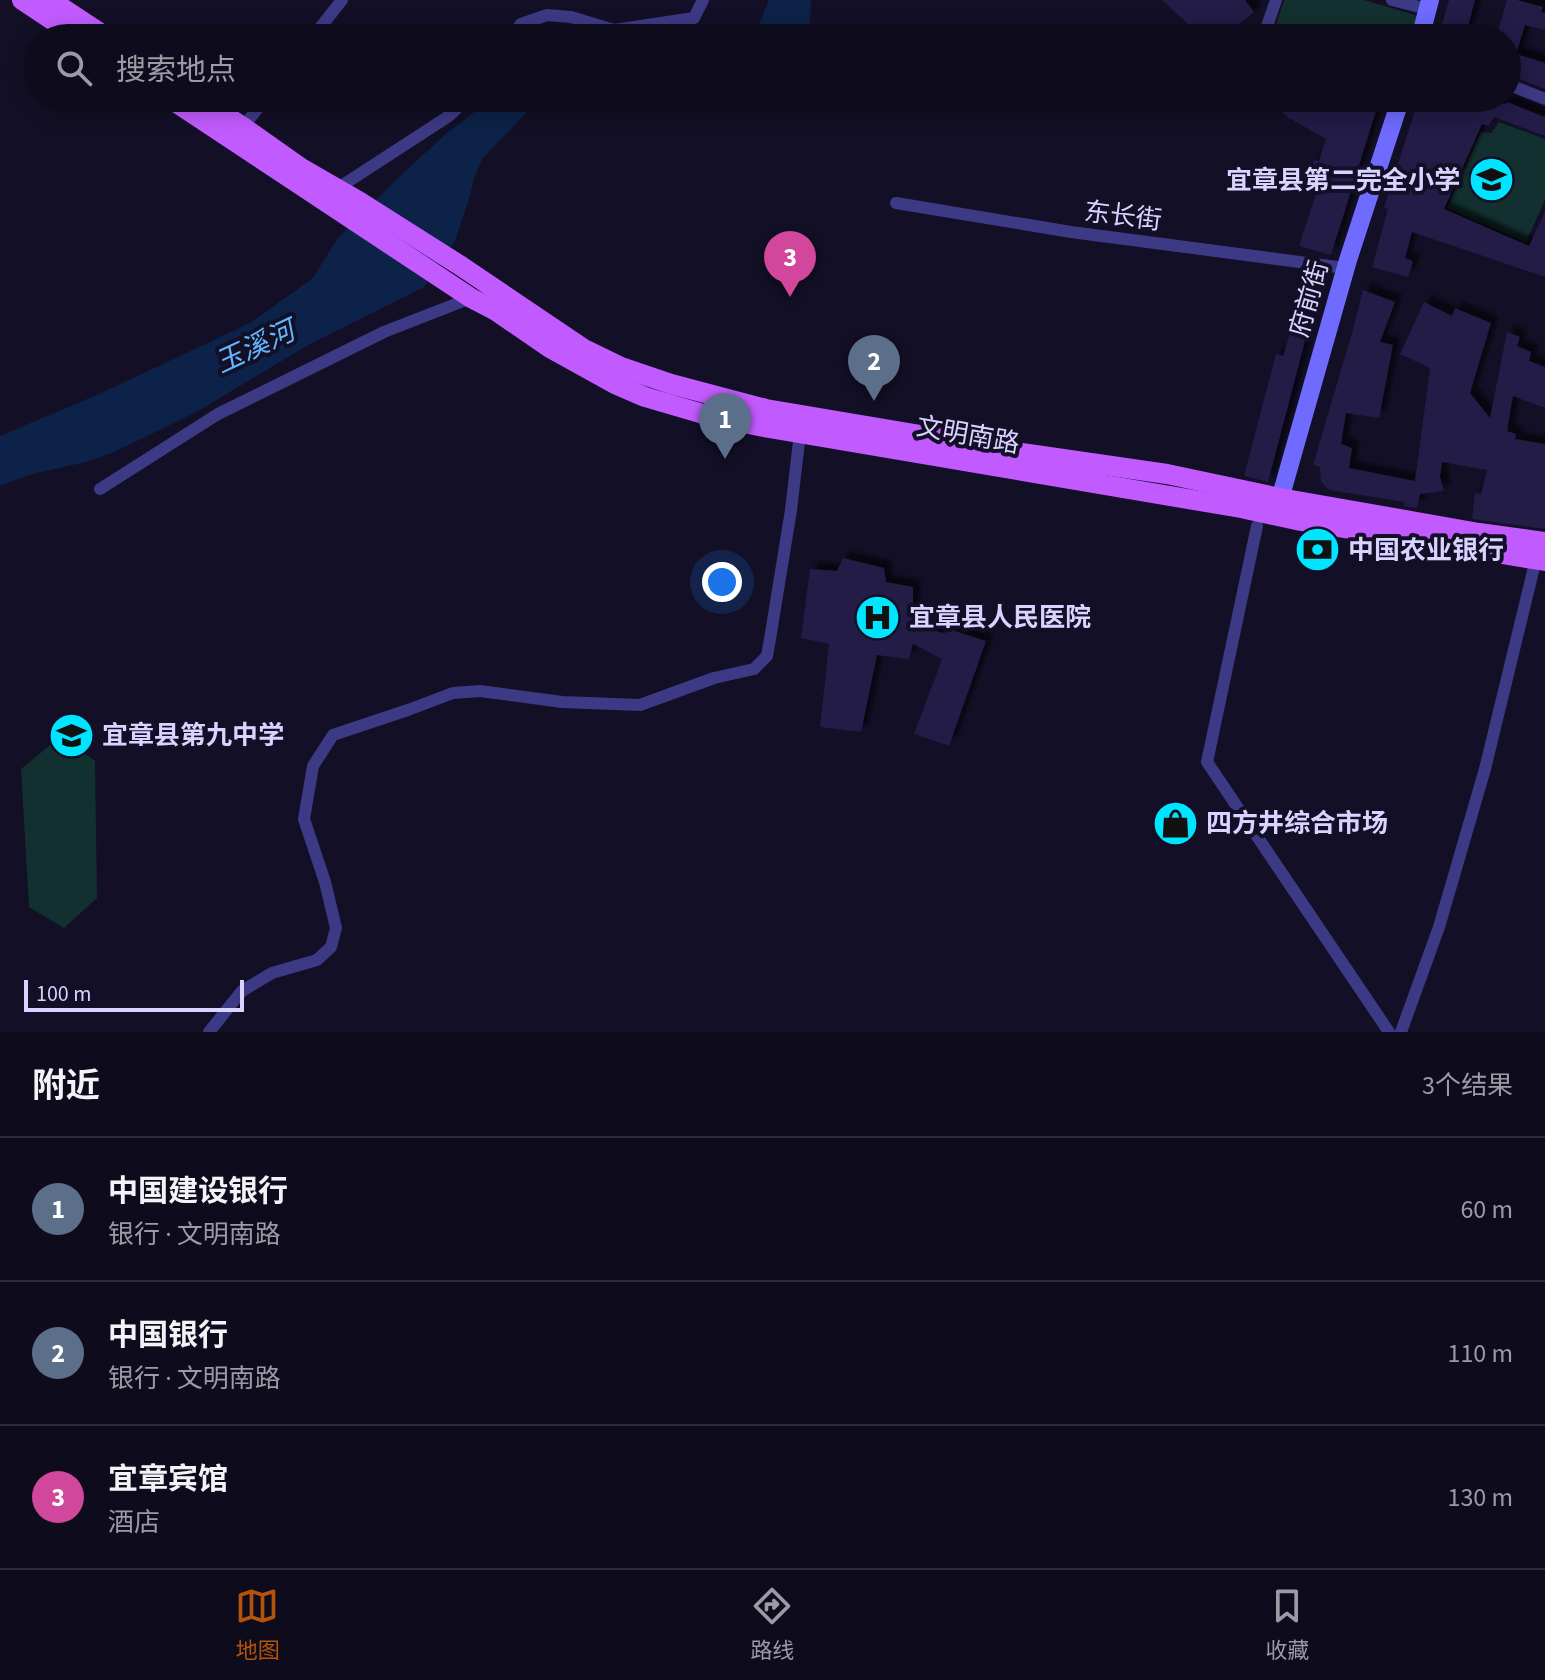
<!DOCTYPE html>
<html lang="zh">
<meta charset="utf-8">
<style>
:root{--surface:#0e0b1c;--page:#171425;--text:#f1f3f6;--muted:#9b9ba3;--line:#2e2b3b;--accent:#b45309}
body{margin:0;font-family:"Source Sans 3","Noto Sans SC",sans-serif;background:var(--page);color:var(--text)}
.scale{position:absolute;left:24px;bottom:20px;width:220px;box-sizing:border-box;padding-left:8px;border:4px solid #d9d4ff;border-top:0;font-size:22px;line-height:28px;white-space:nowrap;color:#d9d4ff;-webkit-text-stroke:6px #130f26;paint-order:stroke}
.you{position:absolute;left:722px;top:582px;width:28px;height:28px;margin:-20px;border:6px solid #fff;border-radius:50%;background:#1a73e8;box-shadow:0 0 0 12px #1a73e833}
.badge{display:grid;place-items:center;width:52px;height:52px;border-radius:50%;background:var(--accent);color:#fff;font-size:26px;font-weight:700}
.pin{position:absolute;translate:-50% -66px;filter:drop-shadow(0 2px 4px #0008)}
.pin::after{content:'';position:absolute;top:42px;width:28px;height:24px;background:inherit;clip-path:polygon(0 0,100% 0,50% 100%)}
.list{margin:0;padding:0;list-style:none}
h2{display:flex;justify-content:space-between;align-items:center;height:104px;margin:0;padding:0 32px;font-size:34px}
h2 small{font-size:26px;font-weight:400;color:var(--muted)}
.list li{display:grid;grid-template-columns:52px 1fr auto;gap:24px;align-items:center;box-sizing:border-box;height:144px;padding:0 32px;border-top:2px solid var(--line)}
.list b{display:block;font-size:30px;white-space:nowrap}
.list p{margin:0;font-size:26px;white-space:nowrap;color:var(--muted)}
.list em{font-size:26px;font-style:normal;color:var(--muted)}
.icon{flex:none;width:44px;height:44px;fill:none;stroke:currentColor;stroke-width:2;stroke-linecap:round;stroke-linejoin:round}
.map{position:relative;flex:none;width:1545px;height:1032px;overflow:hidden}
.search{position:absolute;background:var(--surface);box-shadow:0 4px 20px #0003;left:24px;right:24px;top:24px;height:88px;display:flex;align-items:center;gap:20px;box-sizing:border-box;padding:0 28px;border-radius:44px;color:var(--muted);font-size:30px}
.sheet{height:536px;background:var(--surface)}
nav{display:flex;justify-content:space-around;align-items:center;box-sizing:border-box;height:112px;border-top:2px solid var(--line);background:var(--surface);font-size:22px;color:var(--muted)}
nav a{display:grid;justify-items:center;gap:4px}
nav .on{color:var(--accent)}
.map>svg:first-child{display:block}
.green{fill:#12302f}
.water{fill:#0c2248}
.building{fill:#241b47;filter:url(#shadow)}
.lines{fill:none;stroke-linecap:round;stroke-linejoin:round}
.street{stroke:#3d3a85;stroke-width:12}
.secondary{stroke:#6f6bff;stroke-width:18}
.primary{stroke:#c25bff;stroke-width:20}
.labels{text-anchor:middle;dominant-baseline:central;stroke-width:8;stroke-linejoin:round;paint-order:stroke}
.poi-label{font-size:26px;font-weight:bold;fill:#d9d4ff;stroke:#130f26;text-anchor:start}
.street-label{font-size:26px;fill:#d9d4ff;stroke:#130f26}
.water-label{font-size:28px;font-style:italic;fill:#62b6ff;stroke:#130f26}
</style>
<div class="map">
<svg width="1545" height="1032" viewBox="0 0 1545 1032">
<defs>
<filter id="shadow"><feDropShadow dx="7" dy="-7" stdDeviation="2" flood-color="#0009"/></filter>
</defs>
<rect width="100%" height="100%" fill="#130f26"/>
<g class="green">
<polygon points="1284,0 1364,0 1422,17 1416,38 1272,38"/>
<polygon points="1499,122 1545,139 1545,200 1526,242 1447,208 1481,132 1491,133"/>
<polygon points="61,736 95,761 97,898 64,928 29,907 21,769"/>
</g>
<g class="water">
<polygon points="769,0 811,0 809,38 753,38"/>
<polygon points="488,98 554,98 530,109 482,159 475,176 469,199 455,241 424,287 308,345 200,410 141,439 112,453 86,462 32,474 0,486 0,436 99,394 250,323 313,278 337,239 401,175 447,133 485,104"/>
<polygon points="685,98 769,98 761,110 732,105 715,107"/>
</g>
<g class="building">
<polygon points="1162,0 1245,0 1254,12 1222,38 1203,38"/>
<polygon points="1449,0 1475,0 1465,38 1438,38"/>
<polygon points="1507,0 1517,0 1543,7 1541,12 1545,13 1545,30 1525,25 1516,54 1545,63 1545,89 1507,74 1507,38 1496,38"/>
<polygon points="1266,98 1380,98 1331,255 1299,246 1316,194 1305,188 1314,160 1319,161 1326,139 1289,118"/>
<polygon points="1419,98 1490,98 1506,104 1507,102 1545,117 1545,136 1494,117 1488,126 1482,124 1444,209 1529,246 1545,212 1545,277 1412,232 1405,258 1413,261 1408,277 1372,267 1388,209 1384,208"/>
<polygon points="1363,290 1395,302 1380,342 1393,345 1379,418 1346,413 1341,444 1352,448 1349,468 1415,481 1430,368 1400,354 1424,302 1452,316 1455,308 1491,323 1470,393 1490,418 1507,332 1520,337 1517,346 1531,352 1529,361 1545,367 1545,408 1513,396 1507,431 1516,434 1515,439 1545,444 1545,529 1472,519 1475,493 1481,494 1487,470 1442,462 1440,477 1444,491 1420,494 1417,508 1404,506 1405,502 1329,490 1321,482 1320,467 1313,465 1354,326"/>
<polygon points="1303,292 1317,295 1268,482 1244,476 1276,354 1283,356"/>
<polygon points="843,558 884,568 886,582 913,587 913,626 944,633 952,630 986,641 949,746 914,734 942,659 913,644 909,659 877,655 861,732 820,727 829,644 801,638 810,569 837,571"/>
</g>
<g class="lines">
<g class="street">
<polyline points="1392,0 1427,9"/>
<polyline points="312,38 342,0"/>
<polyline points="511,38 521,24 547,15 571,17 614,30 694,18 703,0"/>
<polyline points="1263,38 1276,0"/>
<polyline points="1507,84 1545,99"/>
<polyline points="239,132 266,98"/>
<polyline points="332,192 449,116 468,98"/>
<polyline points="896,203 1071,232 1345,268"/>
<polyline points="100,489 218,414 384,332 471,298"/>
<polyline points="1257,526 1207,762 1389,1032"/>
<polyline points="209,1032 242,991 272,973 317,960 331,947 336,928 325,882 304,819 313,766 333,735 408,710 453,693 480,691 562,702 640,705 714,678 754,669 767,656 770,639 791,510 800,433"/>
<polyline points="1401,1032 1439,927 1485,769 1536,559"/>
</g>
<g class="secondary">
<polyline points="1420,38 1430,0"/>
<polyline points="1276,513 1348,260 1401,98"/>
</g>
<g class="primary">
<polyline points="22,0 79,38"/>
<polyline points="50,0 108,38"/>
<polyline points="169,98 471,298 496,311 550,348 615,384 645,397 710,416 769,428 1241,508 1301,521 1545,561"/>
<polyline points="198,98 243,127 301,168 360,202 461,266 584,349 621,367 671,384 766,409 962,442 995,449 1167,474 1280,498 1479,533 1545,542"/>
</g>
</g>
<defs>
<symbol id="school-disc" viewBox="-11 -11 22 22"><circle r="9.5" fill="#00e5ff" stroke="#130f26"/><path d="M0-5L7-2L0 1L-7-2ZM-4 1L0 2.5L4 1V4Q0 6-4 4Z" fill="#111"/></symbol>
<symbol id="bank-disc" viewBox="-11 -11 22 22"><circle r="9.5" fill="#00e5ff" stroke="#130f26"/><path d="M-6-4H6V4H-6ZM0-2.3a2.3 2.3 0 1 0 0 4.6a2.3 2.3 0 1 0 0-4.6Z" fill="#111"/></symbol>
<symbol id="hospital-disc" viewBox="-11 -11 22 22"><circle r="9.5" fill="#00e5ff" stroke="#130f26"/><path d="M-5-5h3v3.5h4V-5h3V5h-3V1.5h-4V5h-3Z" fill="#111"/></symbol>
<symbol id="shop-disc" viewBox="-11 -11 22 22"><circle r="9.5" fill="#00e5ff" stroke="#130f26"/><path d="M-5-2.5h2.3a2.7 3.5 0 0 1 5.4 0H5L5.5 6h-11ZM-1.5-2.5h3a1.5 2.3 0 0 0-3 0Z" fill="#111"/></symbol>
</defs>
<g fill-rule="evenodd">
<use href="#school-disc" x="1466" y="154" width="51" height="51"/>
<use href="#bank-disc" x="1292" y="524" width="51" height="51"/>
<use href="#hospital-disc" x="852" y="592" width="51" height="51"/>
<use href="#school-disc" x="46" y="710" width="51" height="51"/>
<use href="#shop-disc" x="1150" y="798" width="51" height="51"/>
</g>
<g class="labels">
<g class="poi-label">
<text x="1460" y="180" text-anchor="end">宜章县第二完全小学</text>
<text x="1348" y="550">中国农业银行</text>
<text x="909" y="617">宜章县人民医院</text>
<text x="102" y="735">宜章县第九中学</text>
<text x="1206" y="823">四方井综合市场</text>
</g>
<g class="street-label">
<text transform="translate(1123 216) rotate(7)">东长街</text>
<text transform="translate(1309 299) rotate(-74)">府前街</text>
<text transform="translate(968 435) rotate(10)">文明南路</text>
</g>
<g class="water-label">
<text transform="translate(255 347) rotate(-25)">玉溪河</text>
</g>
</g>
</svg>
<div class="scale">100 m</div>
<div class="you"></div>
<div class="pin badge" style="left:725px;top:459px;background:#5c6f8a">1</div>
<div class="pin badge" style="left:874px;top:401px;background:#5c6f8a">2</div>
<div class="pin badge" style="left:790px;top:297px;background:#d1479c">3</div>
<div class="search"><svg class="icon" aria-label="search" viewBox="0 0 24 24"><circle cx="10" cy="10" r="6"/><path d="M15 15l6 6"/></svg>搜索地点</div>
</div>
<section class="sheet">
<h2>附近<small>3个结果</small></h2>
<ul class="list">
<li><span class="badge" style="background:#5c6f8a">1</span><div><b>中国建设银行</b><p>银行 · 文明南路</p></div><em>60 m</em></li>
<li><span class="badge" style="background:#5c6f8a">2</span><div><b>中国银行</b><p>银行 · 文明南路</p></div><em>110 m</em></li>
<li><span class="badge" style="background:#d1479c">3</span><div><b>宜章宾馆</b><p>酒店</p></div><em>130 m</em></li>
</ul>
</section>
<nav>
<a class="on"><svg class="icon" aria-label="map" viewBox="0 0 24 24"><path d="M3 6l6-2 6 2 6-2v14l-6 2-6-2-6 2zM9 4v14M15 6v14"/></svg>地图</a>
<a><svg class="icon" aria-label="directions" viewBox="0 0 24 24"><path d="M12 3l9 9-9 9-9-9zM9 14v-3h6M13 9l2 2-2 2"/></svg>路线</a>
<a><svg class="icon" aria-label="saved" viewBox="0 0 24 24"><path d="M7 4h10v16l-5-4-5 4z"/></svg>收藏</a>
</nav>
